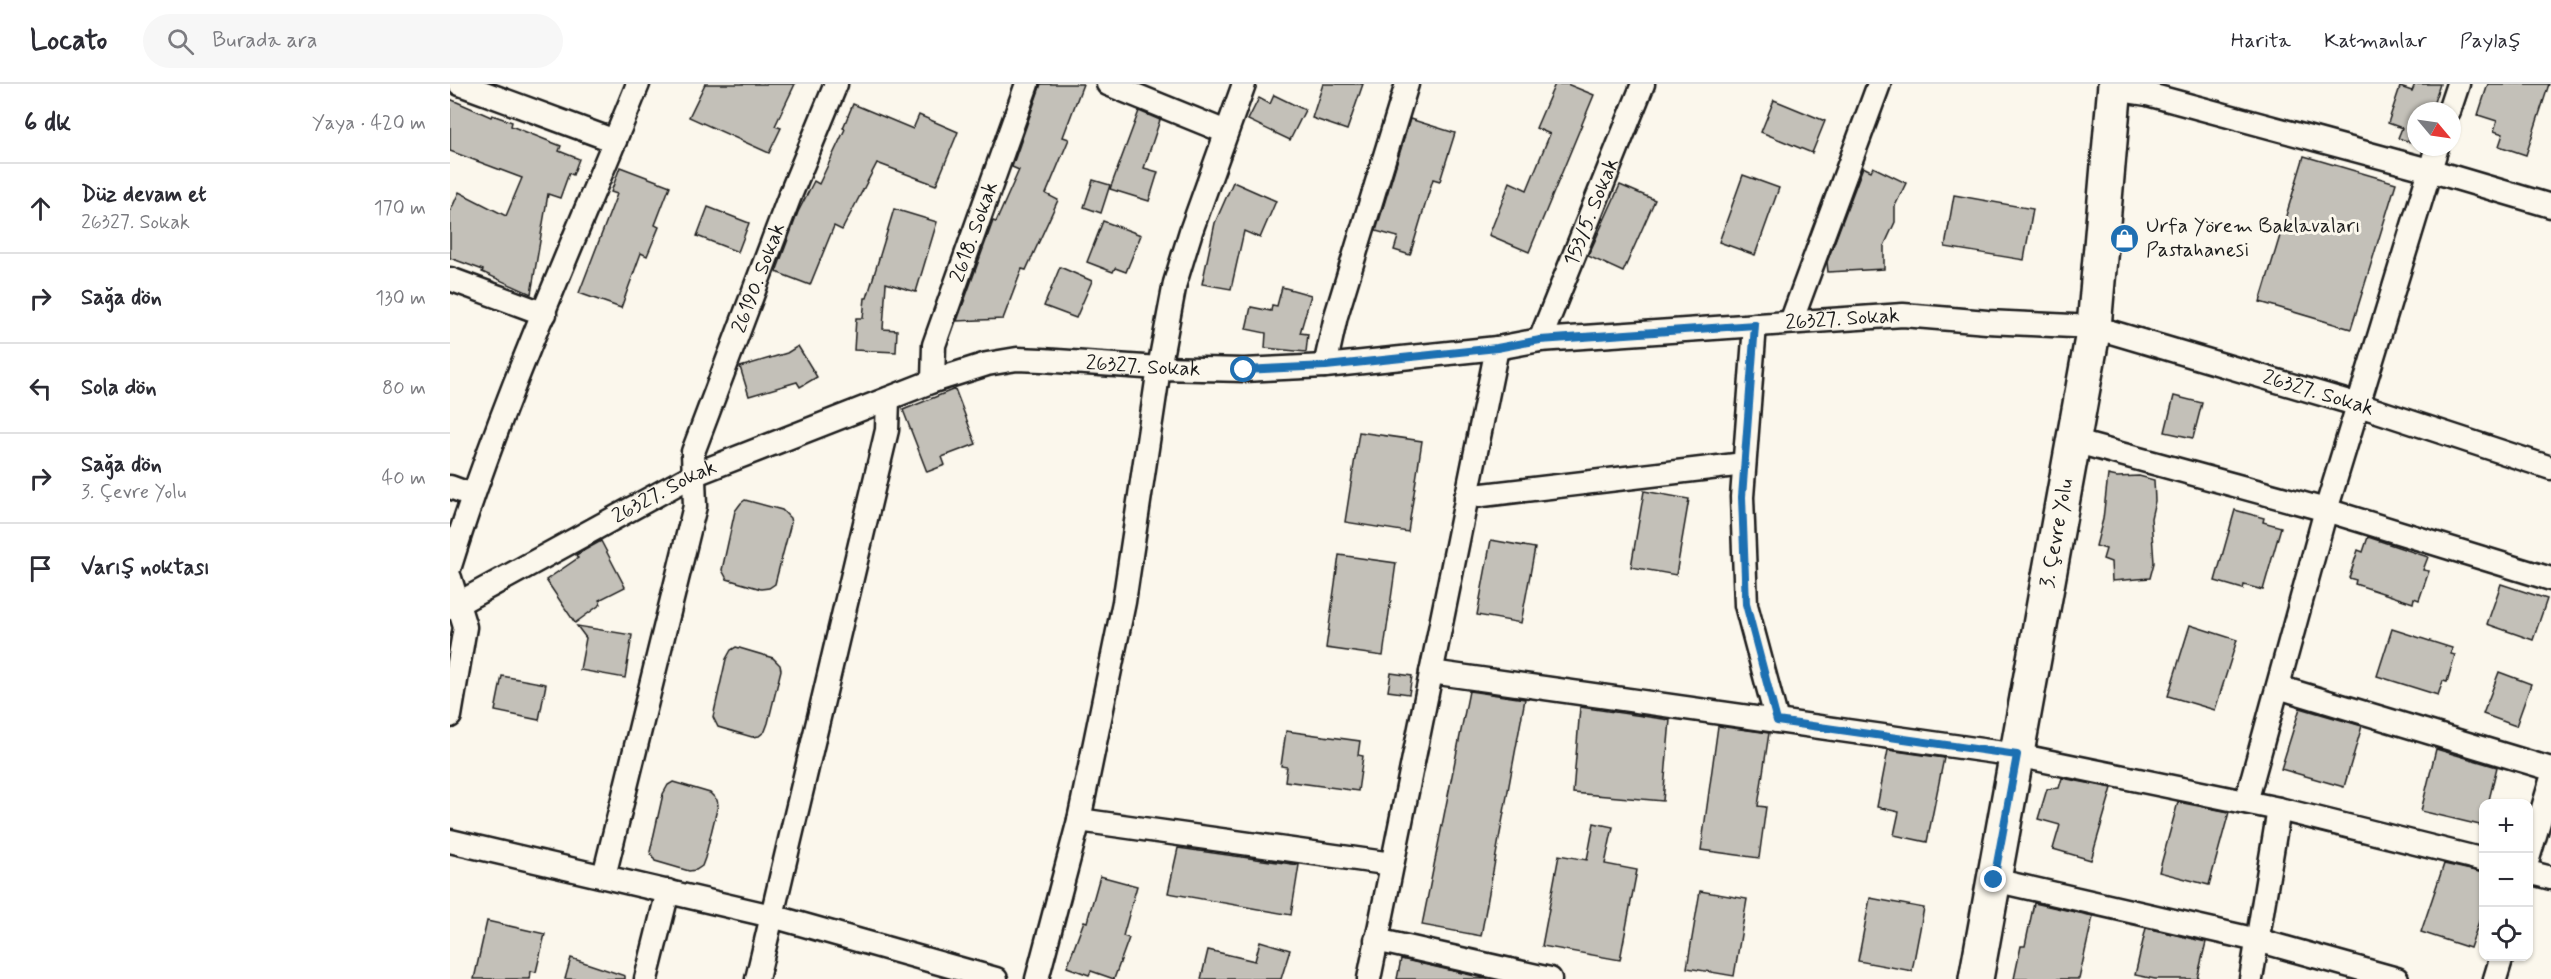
<!DOCTYPE html>
<html lang="tr">
<meta charset="utf-8">
<style>
:root{--surface:#fff;--page:#f7f7f7;--text:#2b2b33;--muted:#7c7c81;--line:#e1e1e2}
body{margin:0;font-family:Mynerve,sans-serif;background:var(--page);color:var(--text)}
.controls{position:absolute;right:18px;bottom:18px;display:grid;overflow:hidden;border-radius:12px;box-shadow:0 2px 4px #0004}
.controls button{width:54px;height:54px;display:grid;place-items:center;padding:0;border:0;border-bottom:2px solid var(--line);background:var(--surface);color:var(--text);font:30px sans-serif}
.compass{position:absolute;left:1957px;top:18px;width:54px;height:54px;border-radius:50%;background:var(--surface);box-shadow:0 2px 4px #0004;rotate:119deg}
.stop{position:absolute;width:18px;height:18px;margin:-14px;border:4px solid #1f6fb2;border-radius:50%;background:#fff}
.stop.end{background:#1f6fb2;border-color:#fff;box-shadow:0 2px 6px #0008}
.list{margin:0;padding:0;list-style:none}
h2{display:flex;justify-content:space-between;align-items:center;height:78px;margin:0;padding:0 24px;font-size:26px}
h2 small{font-size:20px;font-weight:400;color:var(--muted)}
.list li{display:grid;grid-template-columns:39px 1fr auto;gap:18px;align-items:center;box-sizing:border-box;height:90px;padding:0 24px;border-top:2px solid var(--line)}
.list b{display:block;font-size:22px;white-space:nowrap}
.list p{margin:0;font-size:20px;white-space:nowrap;color:var(--muted)}
.list em{font-size:20px;font-style:normal;color:var(--muted)}
.icon{flex:none;width:33px;height:33px;fill:none;stroke:currentColor;stroke-width:2;stroke-linecap:round;stroke-linejoin:round}
.map{position:relative;flex:none;width:2101px;height:895px;overflow:hidden}
header{display:flex;align-items:center;gap:36px;box-sizing:border-box;height:84px;padding:0 30px;background:var(--surface);border-bottom:2px solid var(--line)}
header strong{font-size:28px}
nav{display:flex;gap:33px;margin-inline-start:auto;font-size:21px}
.search{width:420px;height:54px;background:var(--page);display:flex;align-items:center;gap:15px;box-sizing:border-box;padding:0 21px;border-radius:33px;color:var(--muted);font-size:22px}
main{display:flex}
aside{flex:1;background:var(--surface)}
.map>svg:first-child{display:block}
.building{fill:#c3c0b8;stroke:#1c1c1c;stroke-width:1.5}
.lines{fill:none;stroke-linecap:round;stroke-linejoin:round}
.street-casing{stroke:#1c1c1c;stroke-width:27}
.secondary-casing{stroke:#1c1c1c;stroke-width:38}
.street{stroke:#fbf7ec;stroke-width:22}
.secondary{stroke:#fbf7ec;stroke-width:33}
.route{stroke:#1f6fb2;stroke-width:8}
.labels{text-anchor:middle;dominant-baseline:central;stroke-width:6;stroke-linejoin:round;paint-order:stroke}
.street-label{font-size:21px;fill:#1c1c1c;stroke:#fbf7ec}
.poi-label{font-size:21px;fill:#1c1c1c;stroke:#fbf7ec;text-anchor:start}
</style>
<header>
<strong>Locato</strong>
<div class="search"><svg class="icon" aria-label="search" viewBox="0 0 24 24"><circle cx="10" cy="10" r="6"/><path d="M15 15l6 6"/></svg>Burada ara</div>
<nav><a>Harita</a><a>Katmanlar</a><a>Paylaş</a></nav>
</header>
<main>
<aside>
<h2>6 dk<small>Yaya · 420 m</small></h2>
<ul class="list">
<li><svg class="icon" aria-label="ahead" viewBox="0 0 24 24"><path d="M12 20V5M6 11l6-6 6 6"/></svg><div><b>Düz devam et</b><p>26327. Sokak</p></div><em>170 m</em></li>
<li><svg class="icon" aria-label="right" viewBox="0 0 24 24"><path d="M7 20v-9h11M14 6l5 5-5 5"/></svg><div><b>Sağa dön</b></div><em>130 m</em></li>
<li><svg class="icon" aria-label="left" viewBox="0 0 24 24"><path d="M17 20v-9H6M10 6l-5 5 5 5"/></svg><div><b>Sola dön</b></div><em>80 m</em></li>
<li><svg class="icon" aria-label="right" viewBox="0 0 24 24"><path d="M7 20v-9h11M14 6l5 5-5 5"/></svg><div><b>Sağa dön</b><p>3. Çevre Yolu</p></div><em>40 m</em></li>
<li><svg class="icon" aria-label="arrive" viewBox="0 0 24 24"><path d="M6 21V4h12l-3 4 3 4H6"/></svg><div><b>Varış noktası</b></div></li>
</ul>
</aside>
<div class="map">
<svg width="2101" height="895" viewBox="0 0 2101 895">
<rect width="100%" height="100%" fill="#fbf7ec"/>
<filter id="ink" filterUnits="userSpaceOnUse"><feTurbulence type="fractalNoise" baseFrequency=".0167" numOctaves="2"/><feDisplacementMap in="SourceGraphic" scale="12" xChannelSelector="R" yChannelSelector="G"/><feConvolveMatrix kernelMatrix="1 2 1 2 8 2 1 2 1" color-interpolation-filters="sRGB"/></filter>
<g filter="url(#ink)">
<g class="building">
<polygon points="255,0 345,0 325,42 331,44 319,69 239,33"/>
<polygon points="591,0 633,0 613,53 619,55 596,110 608,116 576,186 572,185 553,235 507,237 543,137 546,138 569,86 562,83"/>
<polygon points="873,0 913,0 897,46 862,34"/>
<polygon points="1105,0 1117,0 1144,11 1079,168 1039,151 1060,98 1077,106 1100,50 1086,44"/>
<polygon points="1965,0 1990,0 1981,27 1966,27 1966,60 1948,54 1952,44 1938,39 1950,3 1962,7"/>
<polygon points="2038,0 2099,0 2076,71 2049,62 2053,50 2044,47 2047,37 2028,31"/>
<polygon points="824,11 855,26 840,56 798,36 809,14 820,20"/>
<polygon points="0,15 41,33 42,31 62,38 61,42 111,62 109,67 129,75 123,91 119,89 110,114 98,110 81,210 32,188 33,186 0,174 0,128 9,108 56,132 72,94 0,67"/>
<polygon points="1324,16 1375,37 1362,69 1311,48"/>
<polygon points="403,20 463,45 469,31 508,48 486,101 427,79 392,146 384,142 360,201 326,188 348,128 364,97 369,100 395,45 393,44"/>
<polygon points="689,27 710,36 694,84 708,88 699,117 660,105"/>
<polygon points="960,35 1005,49 990,97 983,95 960,171 944,166 948,153 926,147"/>
<polygon points="1854,72 1946,99 1901,245 1810,218"/>
<polygon points="170,83 220,102 205,141 209,143 197,172 191,169 171,224 129,209 167,110 161,108"/>
<polygon points="1413,83 1421,87 1423,83 1456,99 1445,122 1445,138 1434,162 1434,185 1378,188 1377,178"/>
<polygon points="1293,91 1329,104 1305,171 1269,158"/>
<polygon points="643,96 660,101 651,129 634,123"/>
<polygon points="783,98 826,117 810,154 794,147 781,205 752,200 765,139"/>
<polygon points="1170,101 1205,116 1173,188 1138,172"/>
<polygon points="1504,111 1583,125 1574,176 1495,163"/>
<polygon points="258,123 299,139 288,168 247,152"/>
<polygon points="444,125 487,138 466,208 436,199 433,245 447,246 446,268 404,266 406,234 413,234 415,214 417,214"/>
<polygon points="653,137 691,151 676,188 665,184 663,188 637,178"/>
<polygon points="610,183 642,197 626,234 594,222"/>
<polygon points="832,203 861,211 850,249 858,250 856,268 815,264 816,249 796,245 801,223 821,227 822,221 827,222"/>
<polygon points="348,262 367,293 350,303 347,298 299,312 290,283 337,269"/>
<polygon points="505,305 526,360 492,373 495,381 477,388 453,326"/>
<polygon points="1724,312 1752,319 1743,354 1715,348"/>
<polygon points="909,348 972,357 958,448 895,438"/>
<polygon points="1658,391 1667,393 1689,392 1704,396 1705,417 1701,434 1704,479 1700,494 1662,497 1661,478 1653,475 1656,465 1646,462 1653,435"/>
<polygon points="1194,407 1239,415 1226,491 1181,483"/>
<polygon points="295,416 332,426 340,434 341,439 327,492 325,500 319,504 311,505 277,495 272,486 285,427 291,419"/>
<polygon points="1785,426 1814,434 1813,438 1831,443 1813,506 1794,501 1793,505 1765,497"/>
<polygon points="1918,453 1978,473 1973,486 1979,487 1969,516 1964,514 1963,519 1905,500 1906,496 1899,494 1908,466 1913,468"/>
<polygon points="1041,456 1085,464 1071,539 1027,531"/>
<polygon points="151,457 175,503 149,516 151,520 125,539 96,496 128,474 126,471"/>
<polygon points="889,471 946,479 933,572 876,564"/>
<polygon points="2051,500 2097,515 2083,556 2037,540"/>
<polygon points="1740,541 1787,556 1765,626 1718,612"/>
<polygon points="127,542 182,551 175,594 130,586 136,554"/>
<polygon points="1942,545 2002,564 2001,570 2005,571 1997,598 1993,597 1988,611 1927,592"/>
<polygon points="286,563 323,574 330,581 331,586 318,639 315,647 309,652 302,653 268,643 263,633 276,575 281,566"/>
<polygon points="2049,588 2081,600 2066,642 2033,630"/>
<polygon points="941,589 962,592 959,610 938,607"/>
<polygon points="52,592 96,600 89,636 45,627"/>
<polygon points="1019,607 1075,615 1031,852 972,841"/>
<polygon points="1130,623 1220,636 1213,717 1123,709"/>
<polygon points="1850,624 1912,642 1894,703 1831,685"/>
<polygon points="1268,642 1319,649 1308,722 1316,723 1309,774 1251,766"/>
<polygon points="836,647 910,657 908,671 913,672 908,707 835,697 837,683 831,682"/>
<polygon points="1986,665 2047,683 2038,720 2034,720 2034,742 1971,727"/>
<polygon points="1438,666 1494,674 1477,758 1444,751 1449,728 1427,723"/>
<polygon points="1612,694 1662,704 1641,776 1603,765 1610,741 1588,735 1597,705 1609,704"/>
<polygon points="223,698 260,709 267,716 268,721 255,774 252,782 246,786 239,787 205,777 200,768 213,710 218,701"/>
<polygon points="1728,718 1779,728 1759,801 1709,788"/>
<polygon points="1144,739 1163,743 1155,780 1187,786 1170,876 1092,862 1109,771 1137,776"/>
<polygon points="728,764 849,781 841,831 718,809"/>
<polygon points="1994,780 2034,789 2034,823 2020,864 1971,848"/>
<polygon points="650,792 687,802 673,852 679,854 664,895 641,887 639,891 617,883 634,837 637,838"/>
<polygon points="1250,807 1297,815 1284,892 1237,884"/>
<polygon points="1420,814 1474,824 1462,887 1408,877"/>
<polygon points="1584,819 1643,832 1629,895 1564,895 1571,862 1575,862"/>
<polygon points="37,837 95,850 86,888 81,887 80,895 24,895"/>
<polygon points="1696,844 1756,858 1747,895 1705,895 1685,891"/>
<polygon points="810,857 840,866 831,895 751,895 758,866 805,877"/>
<polygon points="121,874 175,892 175,895 115,895"/>
<polygon points="951,875 1038,895 947,895"/>
</g>
<g class="lines">
<defs>
<g id="street">
<polyline points="10,0 165,57"/>
<polyline points="658,0 776,48"/>
<polyline points="1664,5 1697,10 1979,86 2101,122"/>
<polyline points="1999,27 2008,0"/>
<polyline points="0,195 95,230"/>
<polyline points="1341,238 1429,0"/>
<polyline points="1305,241 1292,413 1296,521 1327,637"/>
<path id="s1" d="M1090,256L1193,0"/>
<polyline points="875,282 886,232 957,0"/>
<path id="s2" d="M483,297L484,261L577,0"/>
<polyline points="1623,357 1876,426 2101,495"/>
<polyline points="0,403 22,411"/>
<polyline points="1016,413 1294,380"/>
<path d="M0,482C51,318 123,160 188,0"/>
<polyline points="0,494 15,543 0,632"/>
<path id="s3" d="M0,524L243,391L483,297L537,280L567,275L592,276L709,284L794,286L875,282L1047,264L1090,256L1453,231L1537,238L1644,243L1909,321L2101,384"/>
<polyline points="981,588 1567,671 1829,725 2034,776"/>
<polyline points="1828,603 2101,685"/>
<polyline points="1796,718 1876,426 1987,63"/>
<polyline points="629,736 942,780"/>
<polyline points="0,757 322,832 546,895"/>
<polyline points="2078,775 2101,697"/>
<polyline points="2078,788 2101,794"/>
<path id="s4" d="M154,792L245,422L243,368L339,114L386,0"/>
<polyline points="1544,796 1807,856 1947,895"/>
<polyline points="926,856 1100,895"/>
<polyline points="196,895 218,807"/>
<polyline points="307,895 437,346 438,315"/>
<polyline points="587,895 629,736 674,518 709,284 725,199 741,147 794,0"/>
<polyline points="919,895 1047,264"/>
<polyline points="1801,895 1829,725"/>
<polyline points="2045,895 2052,872"/>
</g>
<g id="secondary">
<path id="s5" d="M1526,895L1644,243L1665,0"/>
</g>
</defs>
<use href="#street" class="street-casing"/>
<use href="#secondary" class="secondary-casing"/>
<use href="#street" class="street"/>
<use href="#secondary" class="secondary"/>
</g>
</g>
<g class="lines" filter="url(#ink)">
<polyline class="route" points="794,286 876,282 1047,264 1090,256 1305,241 1292,413 1296,520 1327,637 1567,671 1544,796"/>
</g>
<defs>
<symbol id="shop-disc" viewBox="-11 -11 22 22"><circle r="9.5" fill="#1f6fb2" stroke="#fbf7ec"/><path d="M-5-2.5h2.3a2.7 3.5 0 0 1 5.4 0H5L5.5 6h-11ZM-1.5-2.5h3a1.5 2.3 0 0 0-3 0Z" fill="#fff"/></symbol>
</defs>
<g fill-rule="evenodd">
<use href="#shop-disc" x="1658" y="138" width="33" height="33"/>
</g>
<g class="labels">
<g class="street-label">
<text stroke="none"><textPath href="#s1" startOffset="138">153/5. Sokak</textPath></text>
<text stroke="none"><textPath href="#s2" startOffset="156">2618. Sokak</textPath></text>
<text stroke="none"><textPath href="#s4" startOffset="621">26190. Sokak</textPath></text>
<text stroke="none"><textPath href="#s3" startOffset="1450">26327. Sokak</textPath></text>
<text stroke="none"><textPath href="#s3" startOffset="748">26327. Sokak</textPath></text>
<text stroke="none"><textPath href="#s3" startOffset="1936">26327. Sokak</textPath></text>
<text stroke="none"><textPath href="#s3" startOffset="244">26327. Sokak</textPath></text>
<text stroke="none"><textPath href="#s5" startOffset="453">3. Çevre Yolu</textPath></text>
</g>
<g class="poi-label">
<text x="1696" y="142">Urfa Yörem Baklavaları<tspan x="1696" dy="24">Pastahanesi</tspan></text>
</g>
</g>
</svg>
<div class="controls">
<button>+</button>
<button>−</button>
<button><svg class="icon" aria-label="locate" viewBox="0 0 24 24"><circle cx="12" cy="12" r="6"/><path d="M12 2v4M12 18v4M2 12h4M18 12h4"/></svg></button>
</div>
<svg class="compass" viewBox="-18 -18 36 36"><path d="M0-13l5 13h-10z" fill="#e53935"/><path d="M0 13l5-13h-10z" fill="#7c7c81"/></svg>
<div class="stop" style="left:794px;top:286px"></div>
<div class="stop end" style="left:1544px;top:796px"></div>
</div>
</main>
